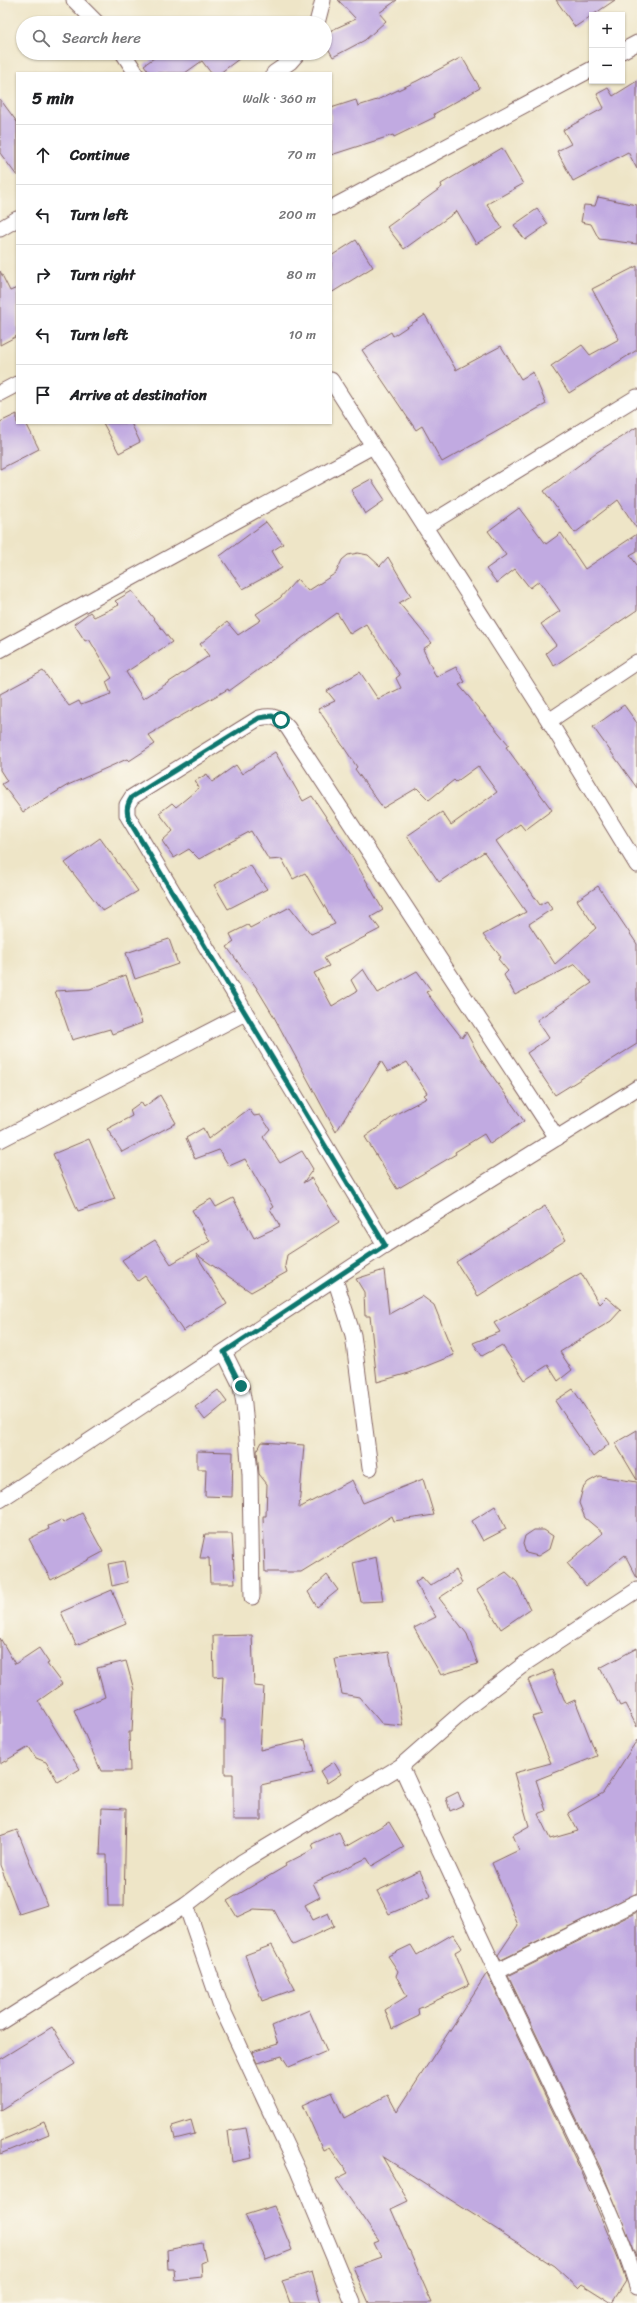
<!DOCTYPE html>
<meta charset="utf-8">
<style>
:root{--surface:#fff;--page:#f6f6f6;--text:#202124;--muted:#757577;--line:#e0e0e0}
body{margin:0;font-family:Sriracha,sans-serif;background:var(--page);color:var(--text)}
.controls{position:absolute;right:12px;top:12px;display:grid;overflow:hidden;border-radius:0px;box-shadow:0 1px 3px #0004}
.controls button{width:36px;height:36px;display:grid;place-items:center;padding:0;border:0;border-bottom:1px solid var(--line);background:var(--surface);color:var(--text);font:20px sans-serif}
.stop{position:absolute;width:12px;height:12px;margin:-9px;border:3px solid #0f766e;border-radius:50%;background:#fff}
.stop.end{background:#0f766e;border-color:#fff;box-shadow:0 1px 4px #0008}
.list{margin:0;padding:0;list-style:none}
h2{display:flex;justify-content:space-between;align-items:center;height:52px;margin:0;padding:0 16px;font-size:17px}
h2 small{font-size:13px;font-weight:400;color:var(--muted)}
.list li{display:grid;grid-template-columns:26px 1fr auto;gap:12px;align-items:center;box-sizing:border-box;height:60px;padding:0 16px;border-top:1px solid var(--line)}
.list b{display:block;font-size:15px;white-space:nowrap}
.list em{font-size:13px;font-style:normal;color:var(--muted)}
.icon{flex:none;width:22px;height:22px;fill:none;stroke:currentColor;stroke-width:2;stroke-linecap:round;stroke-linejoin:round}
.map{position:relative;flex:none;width:637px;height:2303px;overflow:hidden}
.search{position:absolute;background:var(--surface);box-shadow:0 1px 3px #0004;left:16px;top:16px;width:316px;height:44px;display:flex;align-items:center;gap:10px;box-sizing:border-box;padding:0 14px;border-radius:22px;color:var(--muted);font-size:15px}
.panel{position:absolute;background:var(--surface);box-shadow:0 1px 3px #0004;left:16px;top:72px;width:316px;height:352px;border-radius:0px}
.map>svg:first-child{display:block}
.building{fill:#c1aae1}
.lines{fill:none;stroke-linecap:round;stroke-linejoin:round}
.street-casing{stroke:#836462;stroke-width:17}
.street{stroke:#fff;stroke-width:15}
.route{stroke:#0f766e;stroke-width:5}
</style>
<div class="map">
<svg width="637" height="2303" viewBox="0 0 637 2303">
<rect width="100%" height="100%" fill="#fbf7ec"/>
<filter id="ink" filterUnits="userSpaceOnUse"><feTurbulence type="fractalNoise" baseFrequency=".025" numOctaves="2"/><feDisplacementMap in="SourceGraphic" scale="8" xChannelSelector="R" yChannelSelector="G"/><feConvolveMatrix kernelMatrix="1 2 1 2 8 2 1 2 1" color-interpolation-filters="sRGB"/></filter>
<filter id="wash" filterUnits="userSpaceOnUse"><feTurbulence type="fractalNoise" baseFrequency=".012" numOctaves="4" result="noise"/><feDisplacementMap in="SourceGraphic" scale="16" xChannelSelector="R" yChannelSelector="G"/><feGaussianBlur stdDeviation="0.9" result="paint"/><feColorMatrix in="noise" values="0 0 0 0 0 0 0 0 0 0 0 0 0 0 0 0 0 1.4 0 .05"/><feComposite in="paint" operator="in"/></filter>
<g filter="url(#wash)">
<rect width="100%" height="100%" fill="#eee5c7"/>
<g id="blocks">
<g class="building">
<polygon points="338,0 397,0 379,13 386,21 365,40 333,57 325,43 325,33 356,19"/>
<polygon points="556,0 615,0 575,27"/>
<polygon points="161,53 247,53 220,73 211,73 202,61 185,73 150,73 144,65"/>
<polygon points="462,57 480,88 434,114 435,117 394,137 393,135 331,155 331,108 356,100 358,106 377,100 417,81"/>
<polygon points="637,81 637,169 628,152 573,181 557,151 571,144 563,130 604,108 597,94 608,88 613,96"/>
<polygon points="0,99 17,122 17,176 0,153"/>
<polygon points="502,148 523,184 487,204 502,228 476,244 457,211 404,249 387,227 442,187 441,184"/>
<polygon points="598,197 637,205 637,244 599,239 591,224 581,222 584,205 595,206"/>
<polygon points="537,209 548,224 525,240 514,225"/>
<polygon points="356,240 373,267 331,293 331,256"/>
<polygon points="637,266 637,350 569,393 551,366 582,345 590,355 619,339 592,289"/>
<polygon points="0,271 10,291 17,288 17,336 0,345"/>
<polygon points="425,315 456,370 501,346 521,379 533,372 546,404 442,462 422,426 416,430 362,350 391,332 393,336"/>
<polygon points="17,414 17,423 26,423 39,449 0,469 0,422"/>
<polygon points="103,423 131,423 140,442 119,453"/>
<polygon points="637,427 637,529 618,500 575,533 544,491 594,454"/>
<polygon points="371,479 385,500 365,514 351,490"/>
<polygon points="519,508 546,544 561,533 585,569 637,534 637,551 630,555 637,565 637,610 554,666 546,653 556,645 541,624 560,611 539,581 530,588 515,569 497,583 486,569 506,555 488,531"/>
<polygon points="266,522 283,544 272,551 282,568 243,589 220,556"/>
<polygon points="358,553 368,555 380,566 388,557 411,596 399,603 432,643 423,649 436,677 456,667 465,682 459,685 509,745 506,747 552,810 525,830 520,824 496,841 540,905 547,901 552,909 529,924 555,964 596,928 577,900 598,886 637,944 637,1044 555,1095 527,1053 549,1038 537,1020 592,983 575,964 515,995 504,975 508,971 498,959 501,957 483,935 526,912 484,852 439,882 407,836 442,812 451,825 497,792 478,766 456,782 454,780 429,800 417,788 383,808 355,769 357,767 318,709 335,701 327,691 360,672 378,699 401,688 396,678 400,675 366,624 350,634 337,613 229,691 228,689 148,735 155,744 129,761 127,759 68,785 23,812 2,784 7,781 0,770 0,694 43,671 69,706 79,701 81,705 111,694 106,682 112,678 89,639 85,641 74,624 90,612 94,617 119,605 115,601 132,591 172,642 126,672 143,699 209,656 200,644 227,622 238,635 261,620 256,614 280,598 297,579 308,591 336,573 342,560 348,555"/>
<polygon points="624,705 637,723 637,788 593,727"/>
<polygon points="275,752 303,801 312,796 352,856 383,910 371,917 380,929 324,958 329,966 314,973 332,1006 357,991 351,980 363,969 378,993 417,971 431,990 426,992 462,1038 466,1032 482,1061 524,1121 490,1144 484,1134 455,1152 456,1154 397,1189 365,1137 398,1113 427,1098 424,1095 427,1093 407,1062 388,1072 381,1061 336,1132 273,1015 256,987 227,947 234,942 230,934 248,925 250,928 290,907 311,934 335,924 305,873 293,879 282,859 269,860 251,831 199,859 189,849 174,858 162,841 173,831 159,813 172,803 176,807 199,788 195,781 207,774 212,782 236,765 242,774"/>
<polygon points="100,838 138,891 103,911 65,863"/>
<polygon points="250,865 267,889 228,909 214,885"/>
<polygon points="169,939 178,964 135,979 126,953"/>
<polygon points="126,975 142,1023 112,1034 110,1029 72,1040 55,991 90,989"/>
<polygon points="160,1095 176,1123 122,1152 107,1129 132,1116 130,1110 141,1102 144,1107"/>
<polygon points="249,1109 254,1116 260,1115 270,1129 263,1137 280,1163 302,1151 313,1169 303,1183 311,1178 339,1222 287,1255 285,1266 287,1272 251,1292 196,1254 227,1304 183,1331 145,1276 138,1281 122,1260 155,1240 171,1264 210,1241 192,1210 211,1199 216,1207 233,1198 254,1238 280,1226 270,1209 273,1207 245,1159 229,1166 219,1150 195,1159 186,1138 203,1128 208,1139"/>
<polygon points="89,1139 115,1199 78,1211 53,1154"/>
<polygon points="545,1206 566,1240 478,1296 456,1262"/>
<polygon points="384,1270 389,1314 422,1296 434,1305 454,1355 409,1373 377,1382 370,1316 365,1316 364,1292 356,1279"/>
<polygon points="581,1273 599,1304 606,1297 621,1310 611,1321 560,1352 572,1370 558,1381 548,1365 525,1380 502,1345 482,1356 473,1343 500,1332 494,1323"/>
<polygon points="573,1389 609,1444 593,1457 555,1401"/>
<polygon points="218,1390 227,1402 205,1420 195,1407"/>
<polygon points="637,1430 637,1480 615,1443"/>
<polygon points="262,1442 304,1445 299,1508 352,1480 363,1503 423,1479 434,1515 394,1521 392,1516 301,1572 265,1572 263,1516 266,1516 267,1484 259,1474 257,1451"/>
<polygon points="197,1451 233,1452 232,1497 205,1496 206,1469 197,1469"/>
<polygon points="599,1476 637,1482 637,1578 625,1555 586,1586 567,1563 603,1533 585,1518 579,1503 583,1488 588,1482"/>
<polygon points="495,1506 506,1529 483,1541 472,1521"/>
<polygon points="82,1513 103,1552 51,1580 29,1539 49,1529 48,1526 61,1520 63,1523"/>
<polygon points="534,1530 544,1530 553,1536 549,1549 538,1556 526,1553 523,1544 525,1536"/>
<polygon points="205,1534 232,1534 235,1583 210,1583 209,1558 200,1558"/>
<polygon points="376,1557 383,1601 361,1602 353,1563"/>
<polygon points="124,1561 128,1582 112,1586 108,1564"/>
<polygon points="456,1570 462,1583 439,1598 467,1634 478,1664 441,1675 414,1628 436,1617 415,1582 422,1577 430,1586"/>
<polygon points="506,1572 517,1582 530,1609 501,1629 477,1590"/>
<polygon points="327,1575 338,1590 317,1607 308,1592"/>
<polygon points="112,1590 126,1624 76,1645 61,1612"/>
<polygon points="252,1635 254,1686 264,1687 260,1750 305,1740 313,1773 261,1785 261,1820 233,1820 233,1774 225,1774 225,1720 221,1720 223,1676 214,1677 213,1636"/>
<polygon points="0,1638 15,1664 39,1648 49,1663 47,1664 62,1684 38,1701 80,1769 58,1782 46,1762 36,1758 29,1747 0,1764"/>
<polygon points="637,1648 637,1727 625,1704 620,1706 600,1668"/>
<polygon points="389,1652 403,1726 382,1724 359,1697 342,1694 335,1659"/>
<polygon points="126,1661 134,1690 132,1732 129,1732 130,1771 101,1771 74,1710 105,1697 97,1668"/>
<polygon points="552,1670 566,1704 575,1700 597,1756 536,1780 546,1811 538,1814 550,1839 578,1831 568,1813 603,1793 637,1740 637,1893 501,1960 498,1955 518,1925 492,1863 519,1850 513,1835 529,1826 514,1773 551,1763 532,1717 542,1714 528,1680"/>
<polygon points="334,1762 341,1774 327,1783 320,1771"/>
<polygon points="458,1792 463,1805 450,1811 446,1798"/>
<polygon points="102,1808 126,1809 124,1906 108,1906 107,1855 100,1855"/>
<polygon points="389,1822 404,1847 372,1866 367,1858 313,1883 320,1897 305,1905 313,1920 328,1913 334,1926 293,1945 274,1910 254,1909 237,1917 227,1901 286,1866 285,1864 314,1849 312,1844 339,1832 345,1847"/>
<polygon points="17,1830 47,1905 19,1914 0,1865 0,1836"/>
<polygon points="420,1871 431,1896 389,1914 377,1891"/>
<polygon points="637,1912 637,2257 600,2167 508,1976"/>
<polygon points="453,1934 462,1948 455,1952 469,1985 418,2009 419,2016 392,2029 385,2010 407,1996 396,1976 398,1971 388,1956 411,1945 417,1955"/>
<polygon points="272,1945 295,1989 262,2001 245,1955"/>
<polygon points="487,1973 583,2175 619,2260 626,2281 612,2303 582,2284 578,2288 554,2266 382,2156 408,2201 391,2209 432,2303 369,2303 353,2267 381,2257 374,2243 379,2241 336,2179 348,2173 329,2147 323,2150 303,2105 332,2092 344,2118 388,2095 397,2112"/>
<polygon points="309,2010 327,2051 289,2067 282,2056 257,2063 252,2052 278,2044 272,2026"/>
<polygon points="52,2027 75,2064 0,2110 0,2059"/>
<polygon points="191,2120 195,2134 175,2139 172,2126"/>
<polygon points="44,2122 49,2134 0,2154 0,2141"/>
<polygon points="246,2128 252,2158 232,2162 228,2131"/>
<polygon points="274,2206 292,2250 266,2260 245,2215"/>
<polygon points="202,2243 206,2261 201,2263 202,2277 175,2280 174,2269 168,2269 167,2250"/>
<polygon points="312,2272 321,2303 290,2303 282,2281"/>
</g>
</g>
</g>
<g filter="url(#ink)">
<use href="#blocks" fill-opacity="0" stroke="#836462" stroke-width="1"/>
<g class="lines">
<defs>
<g id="street">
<polyline points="74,0 97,23"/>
<polyline points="317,23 323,0"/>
<polyline points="622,51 637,43"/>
<polyline points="123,53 136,73"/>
<polyline points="274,73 290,62 298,53"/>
<polyline points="331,208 592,69"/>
<polyline points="0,229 17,219"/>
<polyline points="331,380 549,721 637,865"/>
<polyline points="0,393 17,384"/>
<polyline points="426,526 637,397"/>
<polyline points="0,650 373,446"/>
<polyline points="549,721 637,662"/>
<polyline points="0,1140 245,1013"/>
<path d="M385,1245L127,815V805L132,797L259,718C273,715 279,717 288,728L557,1138"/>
<polyline points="335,1279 353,1335 370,1468"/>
<polyline points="224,1352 241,1386 244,1404 250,1474 252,1597"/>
<polyline points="0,1500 385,1245 637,1088"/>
<path d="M401,1766C446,1864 491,1962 538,2059C573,2134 613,2207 637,2286"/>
<polyline points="186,1905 220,2004 298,2171 353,2303"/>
<polyline points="496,1972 637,1902"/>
<polyline points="0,2023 186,1905 242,1862 401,1766 467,1708 527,1662 637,1590"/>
</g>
</defs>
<use href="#street" class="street-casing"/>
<use href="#street" class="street"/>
</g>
</g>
<g class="lines" filter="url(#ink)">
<path class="route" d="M241,1386L224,1352L385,1245L130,822C126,812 126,806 132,797L259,718L272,716L281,720"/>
</g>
</svg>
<div class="controls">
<button>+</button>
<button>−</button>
</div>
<div class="stop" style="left:281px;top:720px"></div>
<div class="stop end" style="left:241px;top:1386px"></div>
<div class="search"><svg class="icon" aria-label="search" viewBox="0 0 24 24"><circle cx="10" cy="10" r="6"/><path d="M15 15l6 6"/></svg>Search here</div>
<section class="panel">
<h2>5 min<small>Walk · 360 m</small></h2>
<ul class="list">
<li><svg class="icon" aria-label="ahead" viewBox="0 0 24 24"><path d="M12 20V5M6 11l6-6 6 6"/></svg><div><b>Continue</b></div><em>70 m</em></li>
<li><svg class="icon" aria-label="left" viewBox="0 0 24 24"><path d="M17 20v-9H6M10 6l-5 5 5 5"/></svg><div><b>Turn left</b></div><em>200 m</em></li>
<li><svg class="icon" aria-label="right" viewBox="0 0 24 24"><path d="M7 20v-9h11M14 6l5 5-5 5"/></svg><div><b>Turn right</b></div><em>80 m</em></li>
<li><svg class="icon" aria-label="left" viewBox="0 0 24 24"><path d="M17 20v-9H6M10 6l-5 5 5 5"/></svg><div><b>Turn left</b></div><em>10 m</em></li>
<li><svg class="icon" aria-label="arrive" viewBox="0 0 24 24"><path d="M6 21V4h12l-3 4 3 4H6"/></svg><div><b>Arrive at destination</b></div></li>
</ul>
</section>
</div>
